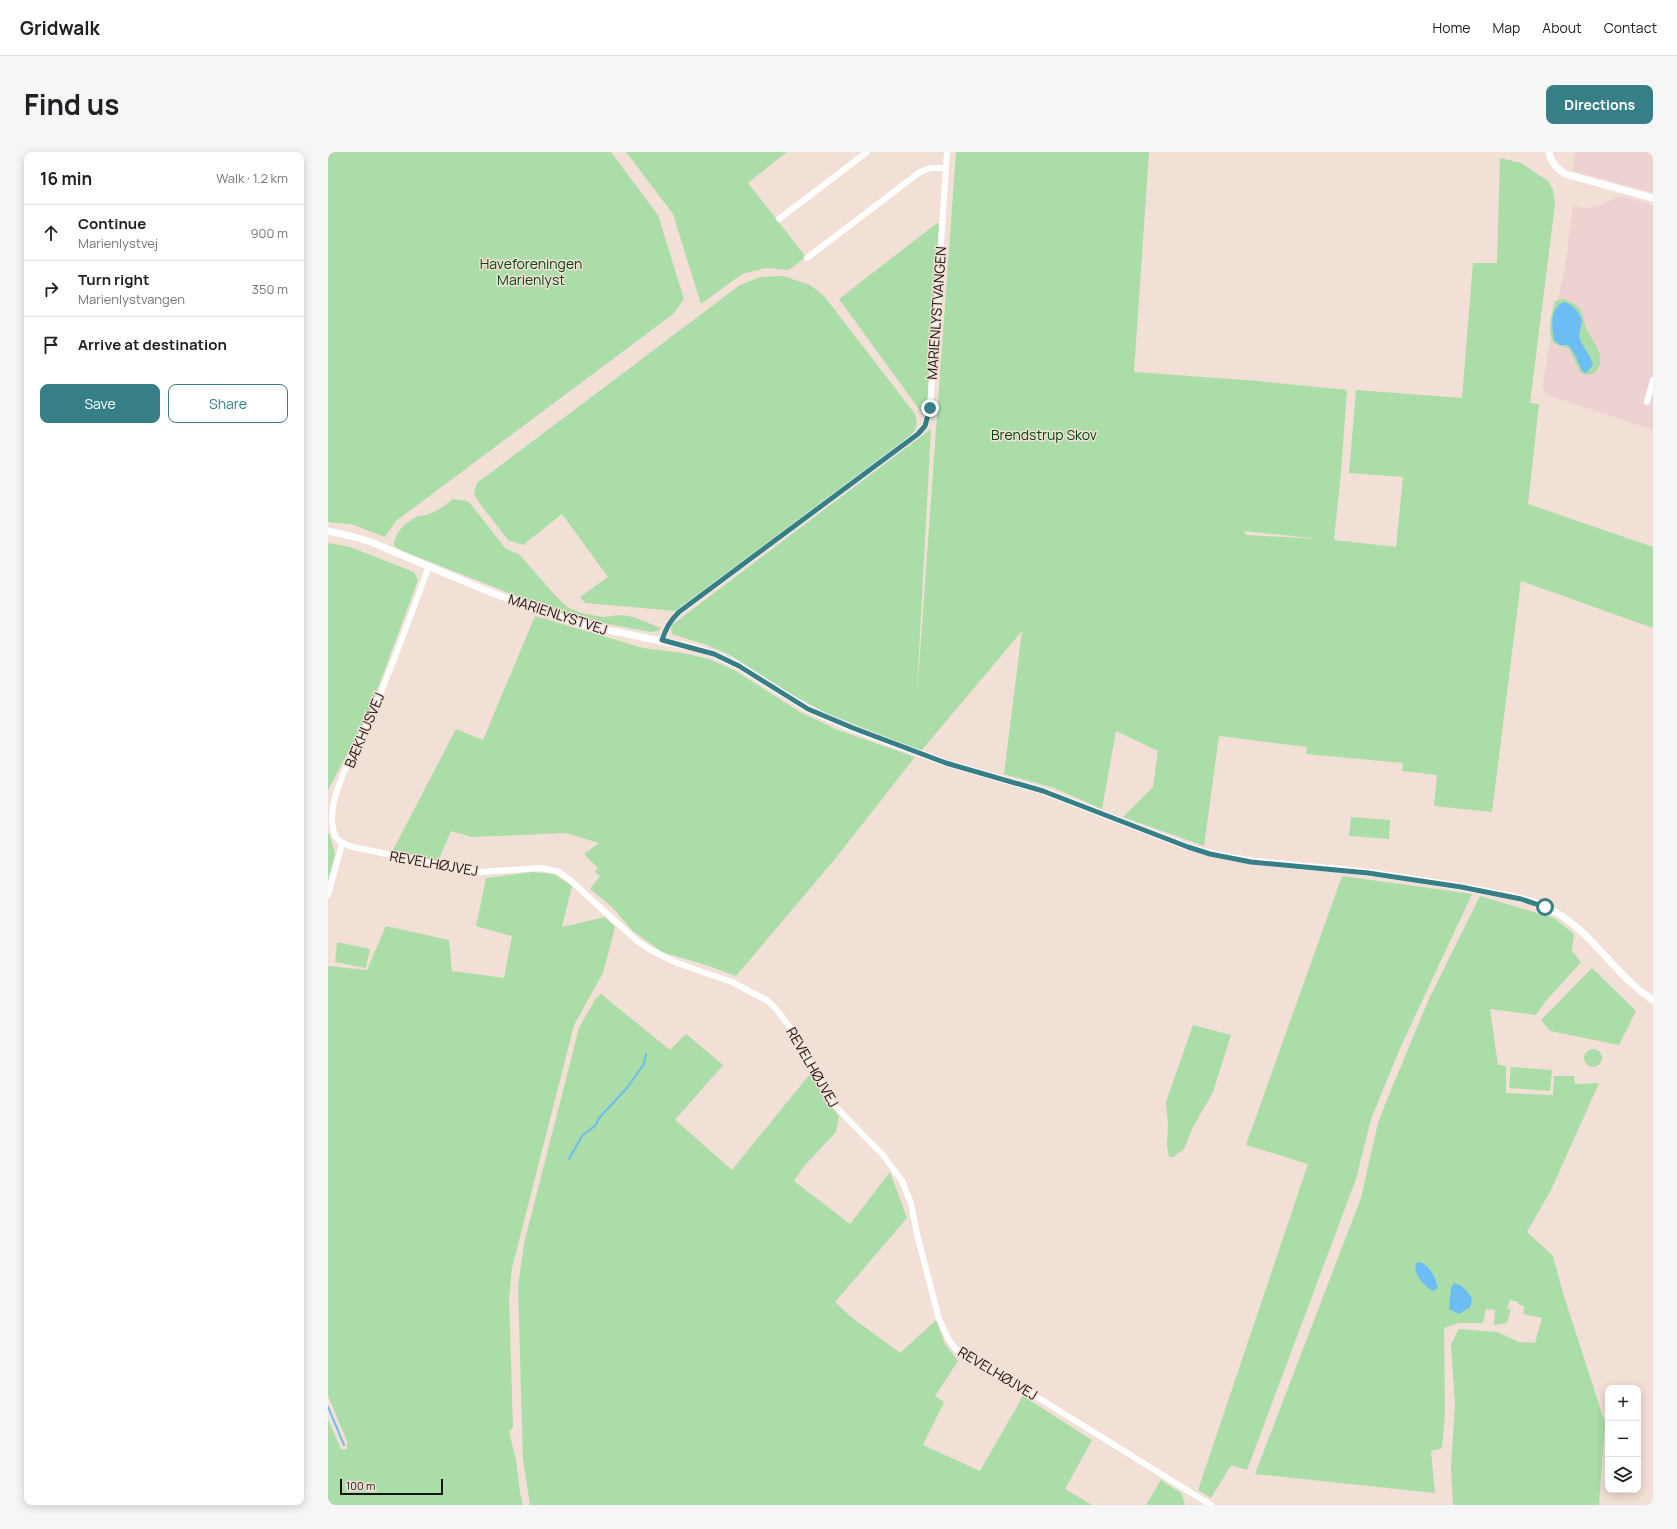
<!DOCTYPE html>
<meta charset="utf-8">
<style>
:root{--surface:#fff;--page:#f6f6f6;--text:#202124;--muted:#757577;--line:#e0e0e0;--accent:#377f86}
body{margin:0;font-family:Manrope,sans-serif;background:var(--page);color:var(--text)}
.controls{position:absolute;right:12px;bottom:12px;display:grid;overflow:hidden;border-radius:8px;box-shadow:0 2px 10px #0003}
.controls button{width:36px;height:36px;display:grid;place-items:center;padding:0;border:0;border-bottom:1px solid var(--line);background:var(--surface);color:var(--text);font:20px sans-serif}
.scale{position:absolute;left:12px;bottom:10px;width:103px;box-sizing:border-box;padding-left:4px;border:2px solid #191310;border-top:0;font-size:11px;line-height:14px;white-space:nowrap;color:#191310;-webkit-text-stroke:3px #f2dfd6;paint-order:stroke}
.stop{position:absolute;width:12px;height:12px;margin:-9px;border:3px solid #377f86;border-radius:50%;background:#fff}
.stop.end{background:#377f86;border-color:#fff;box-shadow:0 1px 4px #0008}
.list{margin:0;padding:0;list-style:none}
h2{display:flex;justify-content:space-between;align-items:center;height:52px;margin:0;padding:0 16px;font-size:17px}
h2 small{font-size:13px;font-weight:400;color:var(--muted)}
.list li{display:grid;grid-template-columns:26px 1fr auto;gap:12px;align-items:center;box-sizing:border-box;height:56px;padding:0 16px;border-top:1px solid var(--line)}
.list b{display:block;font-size:15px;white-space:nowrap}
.list p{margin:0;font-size:13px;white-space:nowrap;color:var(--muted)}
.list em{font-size:13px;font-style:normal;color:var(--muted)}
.actions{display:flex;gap:8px;padding:12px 16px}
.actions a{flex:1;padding:9px 0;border:1px solid var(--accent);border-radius:8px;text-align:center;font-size:14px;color:var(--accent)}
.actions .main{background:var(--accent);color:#fff}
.icon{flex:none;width:22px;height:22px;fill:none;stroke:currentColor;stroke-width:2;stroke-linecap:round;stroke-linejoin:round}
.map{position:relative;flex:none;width:1325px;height:1353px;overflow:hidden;border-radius:8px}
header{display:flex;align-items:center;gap:24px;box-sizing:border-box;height:56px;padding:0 20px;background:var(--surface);border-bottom:1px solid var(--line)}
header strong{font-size:19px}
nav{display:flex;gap:22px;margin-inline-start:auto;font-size:14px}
.intro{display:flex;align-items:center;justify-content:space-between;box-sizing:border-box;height:96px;padding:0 24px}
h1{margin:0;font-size:28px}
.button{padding:10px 18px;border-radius:8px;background:var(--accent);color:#fff;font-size:14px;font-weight:700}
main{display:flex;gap:24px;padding:0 24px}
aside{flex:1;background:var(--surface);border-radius:8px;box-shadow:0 2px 10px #0003}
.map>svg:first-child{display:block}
.commercial{fill:#edd2d2}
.green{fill:#aadda8;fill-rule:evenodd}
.water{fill:#6cbdf3}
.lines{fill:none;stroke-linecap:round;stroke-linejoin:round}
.stream{stroke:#6cbdf3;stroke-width:2}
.minor{stroke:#fff;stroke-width:6}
.tertiary{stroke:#fff;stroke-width:7}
.route{stroke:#377f86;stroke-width:5}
.labels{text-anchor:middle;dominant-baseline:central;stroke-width:3;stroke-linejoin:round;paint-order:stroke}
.park-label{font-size:14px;fill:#01490a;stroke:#f2dfd6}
.street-label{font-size:14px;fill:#191310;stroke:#f2dfd6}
</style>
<header>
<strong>Gridwalk</strong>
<nav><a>Home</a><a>Map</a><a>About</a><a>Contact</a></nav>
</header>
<div class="intro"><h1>Find us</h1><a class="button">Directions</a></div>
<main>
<aside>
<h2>16 min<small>Walk · 1.2 km</small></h2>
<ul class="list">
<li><svg class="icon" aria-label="ahead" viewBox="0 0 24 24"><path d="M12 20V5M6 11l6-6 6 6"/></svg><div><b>Continue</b><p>Marienlystvej</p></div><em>900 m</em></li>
<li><svg class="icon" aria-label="right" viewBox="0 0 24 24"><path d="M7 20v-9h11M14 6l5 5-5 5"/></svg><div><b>Turn right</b><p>Marienlystvangen</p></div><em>350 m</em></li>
<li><svg class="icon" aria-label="arrive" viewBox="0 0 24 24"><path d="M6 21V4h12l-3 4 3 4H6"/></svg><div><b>Arrive at destination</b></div></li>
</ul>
<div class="actions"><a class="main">Save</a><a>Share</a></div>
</aside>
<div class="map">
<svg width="1325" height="1353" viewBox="0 0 1325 1353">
<rect width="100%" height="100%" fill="#f2dfd6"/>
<g class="commercial">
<polygon points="1247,0 1325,0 1325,41 1244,19"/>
<polygon points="1291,44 1325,53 1325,278 1219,243 1214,235 1238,107 1245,53 1255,56 1268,55"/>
</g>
<g class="green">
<polygon points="0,0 283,0 330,63 356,147 345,162 68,369 57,385 23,372 0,370"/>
<polygon points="298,0 459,0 420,31 478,105 461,118 438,116 414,122 373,152 345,62"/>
<path d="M628,0H821L806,220L930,229L1019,238L1013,320L1006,388L1068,395L1075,325L1021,321L1028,238L1134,246L1145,111H1169L1172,6L1193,11L1220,29L1225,38L1227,52L1202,251L1211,252L1200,352L1325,395V476L1193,429L1164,660L1106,654L1109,623L1074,619L1075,611L978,602L979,595L891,584L876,694L795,665L825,635L830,599L788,579L774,657L726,636L676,622L694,479L593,599L496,560L463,542L402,503L379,493L344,482L343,474L357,463L603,277L588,557ZM916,379L993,387L918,383Z"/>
<polygon points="609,71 611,73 599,258 596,264 511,147"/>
<path d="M455,124L482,133L496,144L587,262C592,278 585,281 574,290L349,459L257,451L252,445L280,425L234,362L195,393L180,388L150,349L146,342L149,331L412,133L432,125Z"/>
<path d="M1235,147C1240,149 1247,151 1251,156C1256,161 1255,169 1258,176C1264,188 1279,204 1269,218C1266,223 1260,223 1255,222L1252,220L1241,197C1237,194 1230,194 1226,191C1218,183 1224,159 1227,149Z"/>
<path d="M125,347L138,349L142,351L177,396L192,403L225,441L239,455L253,461L275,465L293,463L305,465L333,476L330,479L323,480L263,469L226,459L75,399L66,394C66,380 80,368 91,364C95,363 100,363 104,361C111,358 119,352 125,347Z"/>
<polygon points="0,391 22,395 86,420 90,428 40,563 0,638"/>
<polygon points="207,464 315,496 355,501 381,507 406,518 472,560 510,578 587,605 507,707 408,824 378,813 334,800 305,779 283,754 262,737 272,724 267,720 270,716 256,702 271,691 238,681 144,685 123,679 110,709 65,698 128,577 155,588"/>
<polygon points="1023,665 1062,668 1061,687 1021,684"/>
<polygon points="0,681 1,681 7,702 0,728"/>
<polygon points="205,720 226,722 244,734 234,775 277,765 287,775 275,821 246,873 184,1116 181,1147 185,1275 181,1280 188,1308 192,1341 195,1353 0,1353 0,1267 13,1297 19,1297 19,1289 0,1244 0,814 39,818 58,774 121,788 124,819 176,826 184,784 148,774 158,726"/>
<polygon points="1014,724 1144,742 1073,894 1043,967 1028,1027 919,1318 903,1313 883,1346 870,1338 980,1012 918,993"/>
<polygon points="1152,744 1226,766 1246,782 1244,799 1253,810 1217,850 1208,863 1162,857 1170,913 1178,914 1178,941 1225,943 1226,924 1246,924 1247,932 1271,931 1223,1038 1199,1080 1225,1104 1235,1141 1277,1271 1271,1353 1125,1353 1123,1315 1127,1252 1123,1192 1131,1177 1169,1180 1191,1190 1207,1191 1214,1166 1195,1162 1196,1154 1190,1152 1190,1150 1182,1148 1179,1156 1183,1158 1179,1171 1166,1173 1167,1158 1158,1157 1155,1171 1131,1171 1116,1176 1117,1263 1114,1296 1103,1299 1107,1341 927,1322 1033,1046 1050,971 1056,955 1101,847"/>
<polygon points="9,790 42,797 38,816 7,810"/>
<polygon points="1264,816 1308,859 1291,893 1222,879 1213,868"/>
<polygon points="273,842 342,898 358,882 395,913 347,968 404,1018 482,922 497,947 511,964 508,980 476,1014 466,1029 522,1072 562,1020 579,1066 507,1150 522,1164 572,1201 608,1168 617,1192 630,1209 607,1244 616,1250 595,1293 652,1319 695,1244 764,1288 737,1337 764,1353 202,1353 195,1307 190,1134 196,1092 251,876 268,846"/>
<polygon points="865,873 903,883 885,940 865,975 856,997 845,1005 841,1005 839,994 840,972 838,950"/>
<circle cx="1265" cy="906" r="9"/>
<polygon points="1183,915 1224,918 1222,939 1181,936"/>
<polygon points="833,1328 854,1342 857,1353 818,1353"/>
</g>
<g class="water">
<path d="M1236,150C1243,151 1254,162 1254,170C1253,177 1250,181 1252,188C1256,197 1263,204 1265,213L1258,221L1254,219L1247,203L1240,193H1232L1226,188C1224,177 1221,155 1236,150Z"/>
<path d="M1093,1110C1104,1117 1107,1125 1110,1136L1105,1139C1095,1133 1085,1123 1088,1111Z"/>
<path d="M1126,1131C1135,1133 1139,1139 1144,1146L1142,1155L1131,1162L1121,1157L1123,1136Z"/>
</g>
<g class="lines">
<g class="stream">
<polyline points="241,1007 254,984 268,973 271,966 299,936 316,912 318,902"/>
<polyline points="0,1255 16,1293"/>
</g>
<g class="minor">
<polyline points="451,67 539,0"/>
<polyline points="479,106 592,20 603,16 618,16"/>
<polyline points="1319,250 1325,228"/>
<path d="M101,414C81,467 62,522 39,573C26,601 4,636 4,667C5,685 8,690 25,695L136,718L152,720L213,716L231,720L242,728L309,789L323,798L349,811L404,830L440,849L449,858L468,883L504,951L555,1003L574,1029L583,1051L589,1082L611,1167L621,1188L628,1197L649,1211L701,1240L883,1353"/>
<path d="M334,488C338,476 342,469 351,460L590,282L597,274L602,256L619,0"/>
<polyline points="0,743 14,692"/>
</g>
<g class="tertiary">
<path d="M1221,0C1223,11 1228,15 1237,22L1325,46"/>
<path d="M0,379L27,385L43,390L159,439L220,461L255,473L363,495L386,502L411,514L480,557L525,577L618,611L715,639L860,695C912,711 957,712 1010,717C1055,722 1100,729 1145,737C1170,742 1200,745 1224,758C1264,779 1287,824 1325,848"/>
</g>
</g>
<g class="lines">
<path class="route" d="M602,256L597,274L590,282L351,460C342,469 338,476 334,488L386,502L411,514L480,557L525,576L618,611L715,639L860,695L882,702L923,710L1040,721L1133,735L1193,747L1217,755"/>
</g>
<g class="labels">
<g class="park-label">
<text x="203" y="111">Haveforeningen<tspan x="203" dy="16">Marienlyst</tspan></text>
<text x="716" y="282">Brendstrup Skov</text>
</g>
<g class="street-label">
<text transform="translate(608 161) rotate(-86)">MARIENLYSTVANGEN</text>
<text transform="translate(230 462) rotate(18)">MARIENLYSTVEJ</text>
<text transform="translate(36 578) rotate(-67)">BÆKHUSVEJ</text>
<text transform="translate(106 711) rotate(10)">REVELHØJVEJ</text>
<text transform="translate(485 915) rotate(60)">REVELHØJVEJ</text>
<text transform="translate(670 1221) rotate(31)">REVELHØJVEJ</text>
</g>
</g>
</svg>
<div class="controls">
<button>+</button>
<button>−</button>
<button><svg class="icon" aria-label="layers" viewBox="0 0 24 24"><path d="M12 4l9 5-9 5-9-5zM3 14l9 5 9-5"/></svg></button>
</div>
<div class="scale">100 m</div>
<div class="stop" style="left:1217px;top:755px"></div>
<div class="stop end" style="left:602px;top:256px"></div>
</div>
</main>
